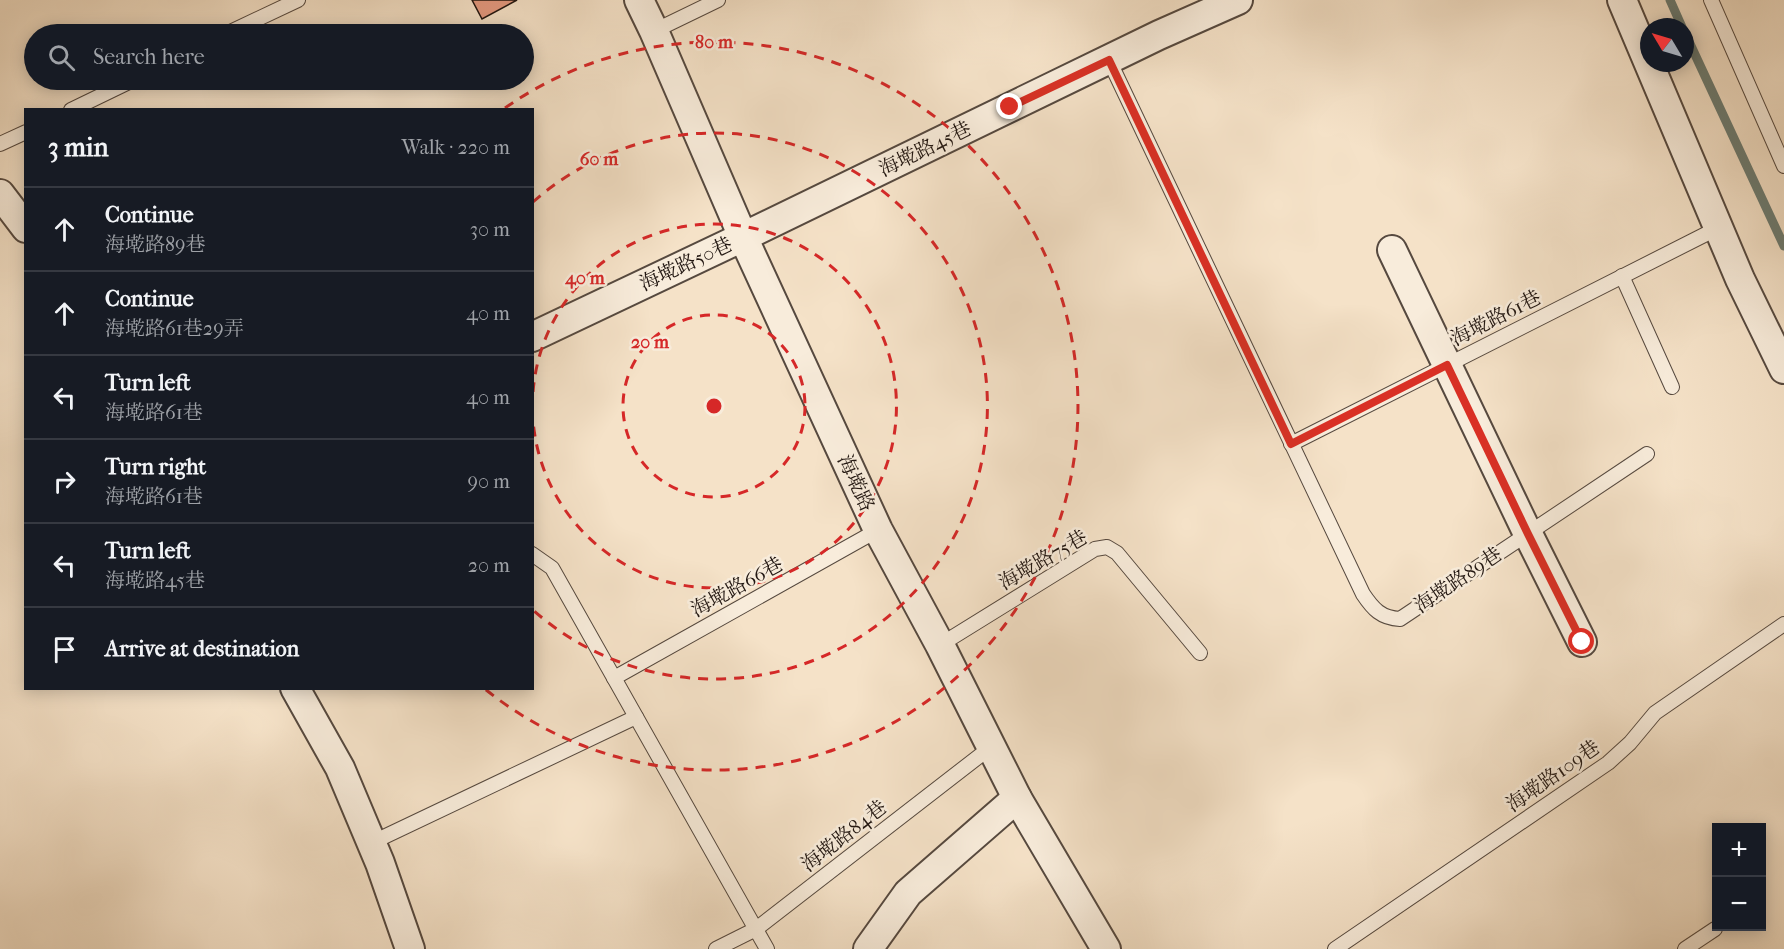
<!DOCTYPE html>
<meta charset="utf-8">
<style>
:root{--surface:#171b24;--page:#20242c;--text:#f1f3f6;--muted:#9ea1a6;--line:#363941}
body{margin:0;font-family:"IM FELL French Canon","Noto Serif TC",serif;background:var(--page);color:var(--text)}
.controls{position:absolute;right:18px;bottom:18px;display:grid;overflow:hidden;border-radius:0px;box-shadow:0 3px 15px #0003}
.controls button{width:54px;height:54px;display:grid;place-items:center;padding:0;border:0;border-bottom:2px solid var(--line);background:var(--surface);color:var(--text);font:30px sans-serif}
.compass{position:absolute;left:1640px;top:18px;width:54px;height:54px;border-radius:50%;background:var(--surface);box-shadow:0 3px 15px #0003;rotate:308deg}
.stop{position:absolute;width:18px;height:18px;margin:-14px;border:4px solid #d93025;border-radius:50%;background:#fff}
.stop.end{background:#d93025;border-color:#fff;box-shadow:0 2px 6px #0008}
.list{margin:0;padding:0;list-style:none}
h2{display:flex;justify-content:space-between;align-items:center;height:78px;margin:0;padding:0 24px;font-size:26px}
h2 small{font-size:20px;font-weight:400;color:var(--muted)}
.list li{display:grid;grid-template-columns:39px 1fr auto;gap:18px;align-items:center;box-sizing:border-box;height:84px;padding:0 24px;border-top:2px solid var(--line)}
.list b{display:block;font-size:22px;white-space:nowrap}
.list p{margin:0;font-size:20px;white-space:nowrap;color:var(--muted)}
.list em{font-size:20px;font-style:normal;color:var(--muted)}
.icon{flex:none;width:33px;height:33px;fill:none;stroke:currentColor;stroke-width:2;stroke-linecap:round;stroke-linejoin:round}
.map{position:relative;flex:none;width:1784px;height:949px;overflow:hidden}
.search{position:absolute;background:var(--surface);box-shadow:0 3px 15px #0003;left:24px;top:24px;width:510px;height:66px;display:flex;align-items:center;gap:15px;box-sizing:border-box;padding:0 21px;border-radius:33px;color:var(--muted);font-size:22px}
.panel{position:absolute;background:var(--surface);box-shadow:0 3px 15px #0003;left:24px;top:108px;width:510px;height:582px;border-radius:0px}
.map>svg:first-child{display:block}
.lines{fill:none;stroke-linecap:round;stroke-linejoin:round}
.stream{stroke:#6b7b72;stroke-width:9}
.building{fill:#e3997f;stroke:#211611;stroke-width:1.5}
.service-casing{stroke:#56493f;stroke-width:16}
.minor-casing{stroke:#56493f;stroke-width:32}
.service{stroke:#f8ecdb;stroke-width:14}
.minor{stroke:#f8ecdb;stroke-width:28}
.route{stroke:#d93025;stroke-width:8}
.ring{fill:none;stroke:#d62828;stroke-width:3;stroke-dasharray:10 8}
.labels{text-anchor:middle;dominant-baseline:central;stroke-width:5;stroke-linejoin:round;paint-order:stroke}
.street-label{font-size:20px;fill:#211611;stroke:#f8ecdb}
.centre{fill:#d62828;stroke:#f8ecdb;stroke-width:3}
.ring-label{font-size:18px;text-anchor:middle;font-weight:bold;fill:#d62828;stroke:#f8ecdb;stroke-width:5;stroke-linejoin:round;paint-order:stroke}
</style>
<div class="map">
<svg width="1784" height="949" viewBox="0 0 1784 949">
<rect width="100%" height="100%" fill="#f5e2c8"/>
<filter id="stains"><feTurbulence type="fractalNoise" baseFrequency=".00333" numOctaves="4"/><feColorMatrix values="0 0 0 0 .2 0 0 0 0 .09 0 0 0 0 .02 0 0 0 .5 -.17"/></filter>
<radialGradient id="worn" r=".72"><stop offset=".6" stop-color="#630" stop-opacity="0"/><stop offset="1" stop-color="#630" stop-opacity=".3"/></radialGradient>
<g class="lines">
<g class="stream">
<polyline points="1670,0 1682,27"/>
<polyline points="1685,33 1784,246"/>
</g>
</g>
<polygon class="building" points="472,0 517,0 482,19"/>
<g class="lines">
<defs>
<g id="service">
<polyline points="1711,0 1784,166"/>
<polyline points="654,31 718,0"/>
<polyline points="226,34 298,0"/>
<path d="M1109,60L1363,594C1373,609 1381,618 1400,619L1647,454"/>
<polyline points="71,110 133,80"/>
<polyline points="0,144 26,132"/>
<polyline points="1622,276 1672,387"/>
<polyline points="1291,444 1718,228"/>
<polyline points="532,554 552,568 767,949"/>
<polyline points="940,645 1095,549 1107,547 1117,553 1200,653"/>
<polyline points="614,678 878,530"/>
<polyline points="371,843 636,717"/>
<polyline points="716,949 756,929 991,747"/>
<polyline points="1335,949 1608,763 1630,743 1655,713 1784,624"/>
<polyline points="1685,949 1715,929"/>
</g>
<g id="minor">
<polyline points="639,0 654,31 743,237 878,530 940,645 1017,798 1106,949"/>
<polyline points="1622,0 1740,279 1784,369"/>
<polyline points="0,194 26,228"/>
<polyline points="1392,250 1528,534 1582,642"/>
<polyline points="532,337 743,237 1159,35 1238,0"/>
<polyline points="295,688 340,768 380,863 410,949"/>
<polyline points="868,949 908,893 1017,798"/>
</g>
</defs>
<use href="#service" class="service-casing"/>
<use href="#minor" class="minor-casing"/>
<use href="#service" class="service"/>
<use href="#minor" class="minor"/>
</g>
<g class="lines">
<polyline class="route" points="1010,107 1109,60 1291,444 1447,365 1528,534 1582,642"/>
</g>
<g class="ring">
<circle cx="714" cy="406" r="91"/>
<path d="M533 392A182 182 0 1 1 533 420"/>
<path d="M533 202A273 273 0 1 1 533 610"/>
<path d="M505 108A364 364 0 1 1 485 689"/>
</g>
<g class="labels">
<g class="street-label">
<text transform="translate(925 149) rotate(-26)">海墘路45巷</text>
<text transform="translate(686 264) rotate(-25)">海墘路50巷</text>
<text transform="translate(1496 318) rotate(-27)">海墘路61巷</text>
<text transform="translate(856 483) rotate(65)">海墘路</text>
<text transform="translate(1043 560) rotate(-30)">海墘路75巷</text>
<text transform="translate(1458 580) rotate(-34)">海墘路89巷</text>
<text transform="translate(737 587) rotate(-29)">海墘路66巷</text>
<text transform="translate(1553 776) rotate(-35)">海墘路109巷</text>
<text transform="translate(844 836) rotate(-38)">海墘路84巷</text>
</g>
</g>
<circle cx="714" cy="406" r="9" class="centre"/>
<g class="ring-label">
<text x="714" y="48">80 m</text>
<text x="599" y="165">60 m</text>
<text x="585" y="284">40 m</text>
<text x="650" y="348">20 m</text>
</g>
<rect width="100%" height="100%" filter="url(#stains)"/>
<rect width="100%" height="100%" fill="url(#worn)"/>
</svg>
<div class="controls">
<button>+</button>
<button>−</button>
</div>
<svg class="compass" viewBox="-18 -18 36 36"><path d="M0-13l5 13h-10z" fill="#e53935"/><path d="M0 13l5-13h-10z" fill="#9ea1a6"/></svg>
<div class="stop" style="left:1582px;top:642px"></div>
<div class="stop end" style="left:1010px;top:107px"></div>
<div class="search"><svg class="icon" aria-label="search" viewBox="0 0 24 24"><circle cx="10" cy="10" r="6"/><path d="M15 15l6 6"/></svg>Search here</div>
<section class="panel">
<h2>3 min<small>Walk · 220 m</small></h2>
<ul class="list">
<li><svg class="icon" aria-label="ahead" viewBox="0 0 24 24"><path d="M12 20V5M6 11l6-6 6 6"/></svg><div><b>Continue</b><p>海墘路89巷</p></div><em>30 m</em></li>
<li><svg class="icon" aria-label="ahead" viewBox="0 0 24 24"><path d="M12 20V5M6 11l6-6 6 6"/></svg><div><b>Continue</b><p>海墘路61巷29弄</p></div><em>40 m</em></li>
<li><svg class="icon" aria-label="left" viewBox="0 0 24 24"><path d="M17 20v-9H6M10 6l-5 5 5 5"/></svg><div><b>Turn left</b><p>海墘路61巷</p></div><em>40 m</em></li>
<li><svg class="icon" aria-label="right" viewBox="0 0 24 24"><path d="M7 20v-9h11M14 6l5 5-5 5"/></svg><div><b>Turn right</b><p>海墘路61巷</p></div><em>90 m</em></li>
<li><svg class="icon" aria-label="left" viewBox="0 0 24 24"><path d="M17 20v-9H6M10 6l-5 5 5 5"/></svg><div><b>Turn left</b><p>海墘路45巷</p></div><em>20 m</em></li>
<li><svg class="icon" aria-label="arrive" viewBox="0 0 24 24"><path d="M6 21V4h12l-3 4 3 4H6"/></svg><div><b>Arrive at destination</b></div></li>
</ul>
</section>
</div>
